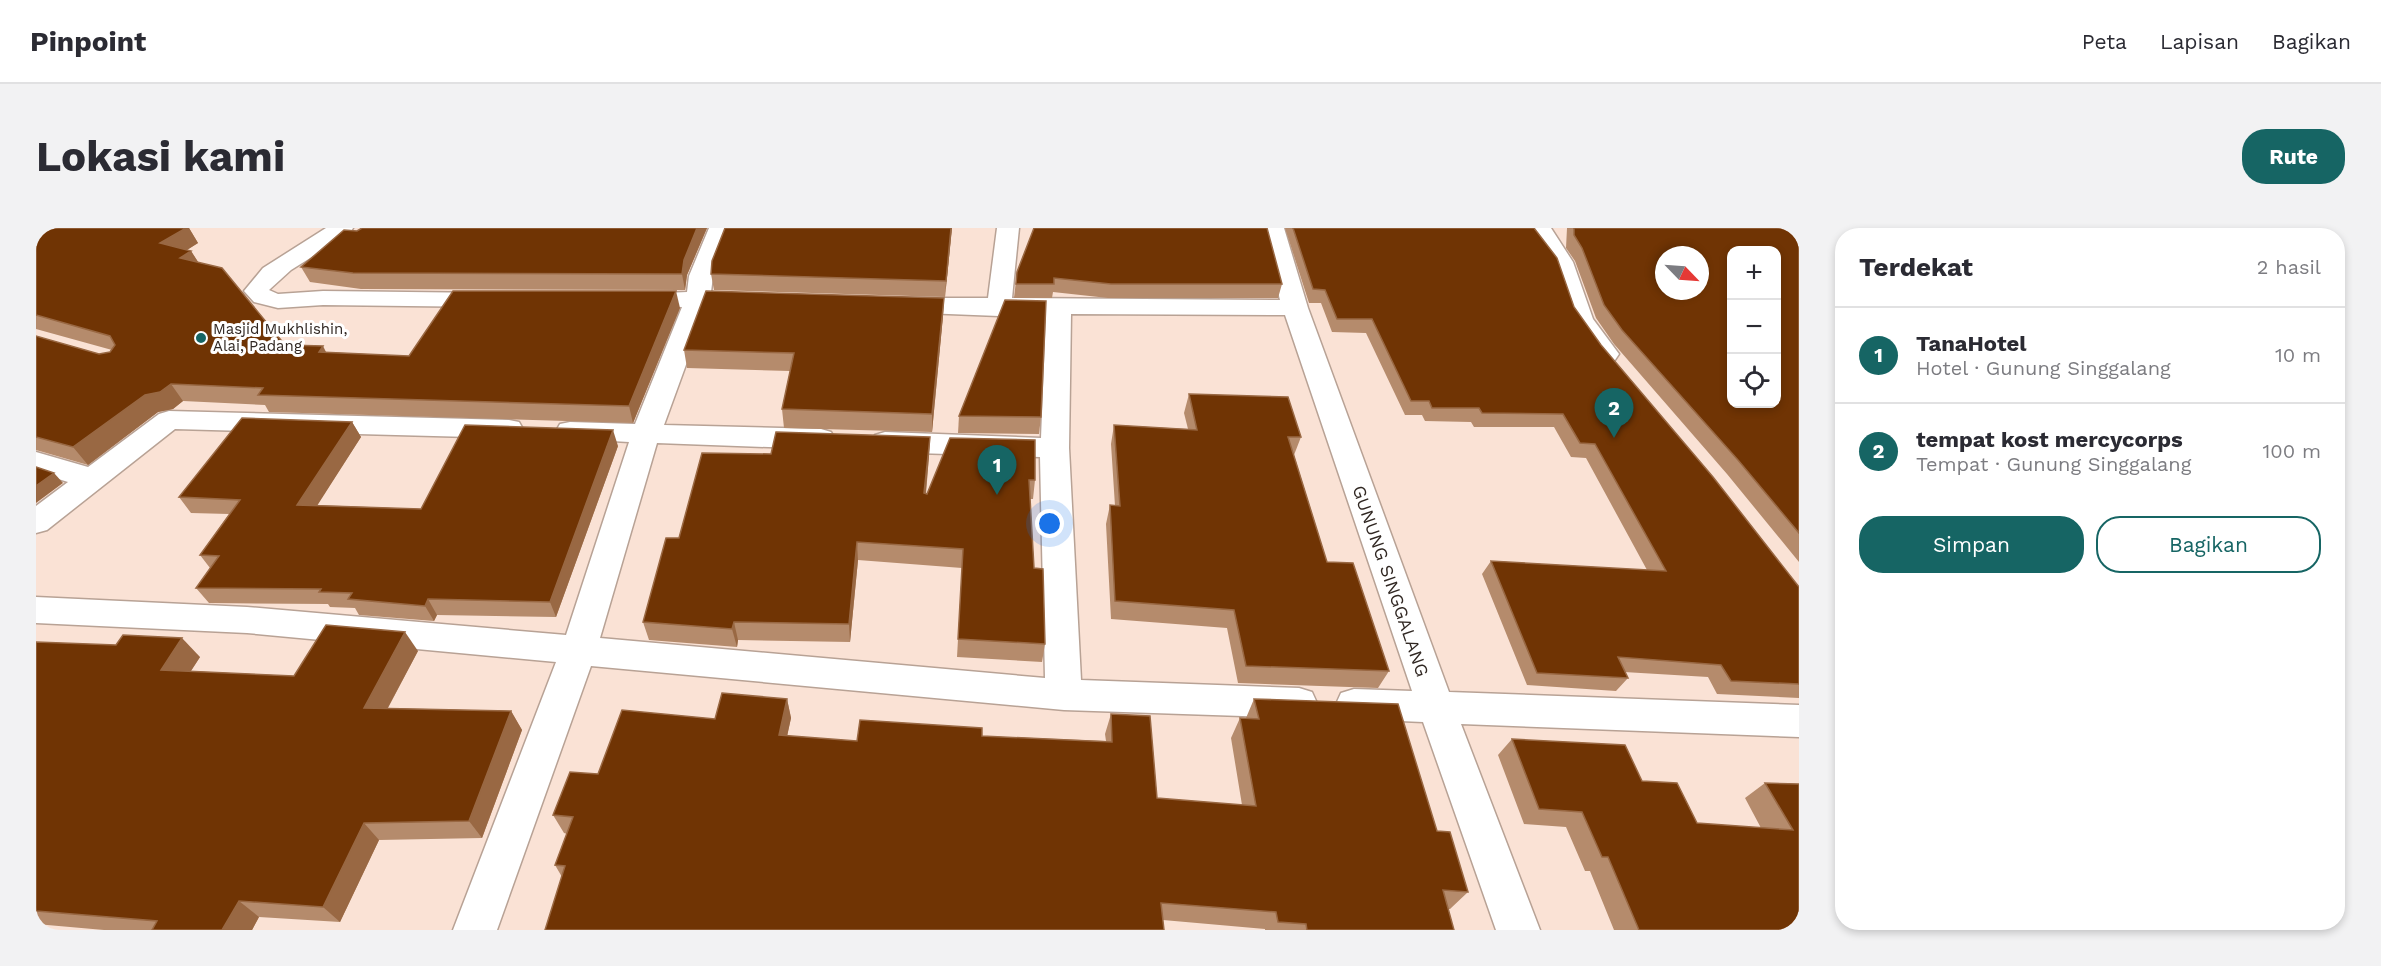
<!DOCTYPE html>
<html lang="id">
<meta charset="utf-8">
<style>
:root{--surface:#fff;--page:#f2f2f3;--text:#2b2b33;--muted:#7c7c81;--line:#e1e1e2;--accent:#166564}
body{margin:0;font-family:"Work Sans",sans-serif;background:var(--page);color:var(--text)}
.controls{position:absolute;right:18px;top:18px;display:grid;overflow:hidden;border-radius:12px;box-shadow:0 3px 9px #0003}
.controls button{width:54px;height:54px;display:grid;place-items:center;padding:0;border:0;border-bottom:2px solid var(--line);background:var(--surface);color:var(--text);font:30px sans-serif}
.compass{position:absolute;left:1619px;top:18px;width:54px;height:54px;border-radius:50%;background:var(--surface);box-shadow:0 3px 9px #0003;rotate:115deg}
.you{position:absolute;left:1014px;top:296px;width:21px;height:21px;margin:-15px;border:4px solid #fff;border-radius:50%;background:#1a73e8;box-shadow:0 0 0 9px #1a73e833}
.badge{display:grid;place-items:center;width:39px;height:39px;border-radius:50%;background:var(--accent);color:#fff;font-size:20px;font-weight:700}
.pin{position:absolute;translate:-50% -50px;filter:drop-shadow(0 2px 3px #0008)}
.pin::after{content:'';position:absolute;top:32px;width:21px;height:18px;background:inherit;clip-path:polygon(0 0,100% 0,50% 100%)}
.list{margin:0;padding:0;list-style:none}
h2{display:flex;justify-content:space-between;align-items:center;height:78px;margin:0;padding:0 24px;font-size:26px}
h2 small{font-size:20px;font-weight:400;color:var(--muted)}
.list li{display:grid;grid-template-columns:39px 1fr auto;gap:18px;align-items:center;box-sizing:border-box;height:96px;padding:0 24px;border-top:2px solid var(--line)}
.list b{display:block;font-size:22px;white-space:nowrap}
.list p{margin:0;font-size:20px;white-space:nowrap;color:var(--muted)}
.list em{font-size:20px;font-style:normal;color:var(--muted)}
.actions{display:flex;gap:12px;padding:18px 24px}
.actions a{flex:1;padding:14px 0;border:2px solid var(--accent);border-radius:24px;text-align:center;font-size:21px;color:var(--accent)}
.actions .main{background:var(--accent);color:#fff}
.icon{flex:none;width:33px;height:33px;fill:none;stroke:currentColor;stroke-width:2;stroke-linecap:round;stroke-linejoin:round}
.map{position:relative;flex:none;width:1763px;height:702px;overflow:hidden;border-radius:24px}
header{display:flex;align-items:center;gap:36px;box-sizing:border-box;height:84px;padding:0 30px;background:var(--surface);border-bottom:2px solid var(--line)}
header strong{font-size:28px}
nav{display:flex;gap:33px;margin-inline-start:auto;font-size:21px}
.intro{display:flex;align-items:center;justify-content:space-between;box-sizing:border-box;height:144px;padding:0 36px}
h1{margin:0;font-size:42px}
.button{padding:15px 27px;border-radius:24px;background:var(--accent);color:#fff;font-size:21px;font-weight:700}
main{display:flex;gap:36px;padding:0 36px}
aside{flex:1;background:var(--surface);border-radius:24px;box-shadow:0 3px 9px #0003}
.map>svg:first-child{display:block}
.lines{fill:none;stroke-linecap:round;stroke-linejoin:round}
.street-casing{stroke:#b8a295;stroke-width:3}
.street{fill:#fff;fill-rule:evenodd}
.wall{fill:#b58b6c}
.shaded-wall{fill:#996843}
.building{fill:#703404;stroke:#996843;stroke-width:1.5;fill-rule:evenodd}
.poi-dot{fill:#166564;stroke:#fff;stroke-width:2}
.labels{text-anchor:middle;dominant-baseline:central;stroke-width:6;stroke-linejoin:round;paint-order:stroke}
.far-poi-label{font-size:15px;fill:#302722;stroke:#fff;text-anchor:start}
.street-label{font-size:18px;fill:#302722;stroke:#fff}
</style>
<header>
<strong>Pinpoint</strong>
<nav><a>Peta</a><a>Lapisan</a><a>Bagikan</a></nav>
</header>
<div class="intro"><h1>Lokasi kami</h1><a class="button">Rute</a></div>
<main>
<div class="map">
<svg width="1763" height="702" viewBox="0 0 1763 702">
<rect width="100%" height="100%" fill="#fae2d5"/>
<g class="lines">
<defs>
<g id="street">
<polygon points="290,0 317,0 314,5 255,42 233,62 242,66 287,63 456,65 465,67 468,72 465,77 456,79 287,77 242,80 218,74 208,63 227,40"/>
<polygon points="673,0 695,0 677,48 675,64 693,67 696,72 693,77 671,79 628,197 785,201 795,204 799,211 795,218 785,221 621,215 564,410 1009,450 1004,229 849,224 839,221 835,214 839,207 849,204 1005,210 1010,86 963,88 862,84 853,82 850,77 853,72 862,70 952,70 961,0 983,0 976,70 1244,72 1226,0 1248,0 1272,80 1413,464 1763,477 1763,509 1425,496 1504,702 1460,702 1387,494 1318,491 1305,487 1300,476 1305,465 1318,461 1376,463 1249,87 1035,86 1033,220 1045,452 1263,460 1276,464 1281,475 1276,486 1263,490 1028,482 555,438 461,702 417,702 520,434 211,405 0,395 0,369 211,379 530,407 593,214 524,210 520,203 524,196 534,194 599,196 646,79 588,77 585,72 588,67 651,64 653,48"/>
<polygon points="1493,0 1515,0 1537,34 1557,91 1583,126 1579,132 1570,134 1561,132 1532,92 1513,34"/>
<polygon points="133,183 473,192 483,194 487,201 483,208 473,210 139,201 11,302 0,305 0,278 32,254 0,244 0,224 52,239 123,186"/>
</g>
</defs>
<use href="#street" class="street-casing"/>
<use href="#street" class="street"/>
</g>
<g class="wall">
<polygon points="15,0 153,0 162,15 151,22 155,23 162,34 249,117 290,124 373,128 644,80 597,195 233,184 229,177 147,173 137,181 122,184 52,237 0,222 0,108 63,126 74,124 76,122 0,101 0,8"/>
<polygon points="326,0 671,0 651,47 649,62 325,61 274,54 265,39"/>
<polygon points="689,0 916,0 909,69 678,62 675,46"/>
<polygon points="1249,0 1498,0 1538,79 1565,117 1763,359 1763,470 1681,466 1672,449 1588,444 1592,450 1580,463 1491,457 1446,346 1455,333 1611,342 1550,230 1535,229 1518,199 1438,199 1435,194 1389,193 1386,187 1369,187 1330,105 1296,104 1285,75 1273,75"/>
<polygon points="1531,0 1763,0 1763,334 1691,246 1578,116 1560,90 1539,33 1530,20"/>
<polygon points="981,44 1246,56 1242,70 1072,70 1017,64 1016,70 978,70"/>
<polygon points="908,70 907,88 896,204 748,200 746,181 754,143 651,140 648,122"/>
<polygon points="1153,166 1265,209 1258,227 1291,334 1353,443 1342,460 1202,455 1191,400 1075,391 1070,296 1074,277 1079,278 1075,216 1078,197 1152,201 1148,185"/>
<polygon points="923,188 1005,189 1003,206 922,205"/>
<polygon points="316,194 325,209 281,277 385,281 582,218 520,389 401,387 398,393 323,387 319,380 294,379 292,376 173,375 160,360 174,340 164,327 193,286 155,285 143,269"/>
<polygon points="894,209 893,228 890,266 891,266 914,210 999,252 997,271 994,271 998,340 1009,416 1006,434 921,429 926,340 822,332 814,414 702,412 701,419 613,412 607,394 643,310 735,226"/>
<polygon points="0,414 164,429 155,443 258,448 382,423 352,480 475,483 486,502 446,610 343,612 304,694 223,689 216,702 68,702 0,696"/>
<polygon points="751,471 755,490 751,508 821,513 946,508 1070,513 1069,506 1075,486 1121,570 1206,577 1195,510 1204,490 1210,490 1218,471 1401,603 1432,664 1414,681 1412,681 1418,702 1229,702 1229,701 1127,692 526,649 519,637 531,606 528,605 517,587 562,546 679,491"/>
<polygon points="1476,511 1606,553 1661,595 1725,600 1709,570 1729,555 1763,556 1763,702 1578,702 1554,643 1549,643 1530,599 1488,596 1462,527"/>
</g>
<g class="shaded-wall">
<polygon points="150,0 153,0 162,15 135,32 124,15"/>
<polygon points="661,0 671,0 651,47 649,62 646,46 648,32"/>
<polygon points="915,0 916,0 909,69 910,53"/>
<polygon points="155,23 166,40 144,30"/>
<polygon points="640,63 644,80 597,195 593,178"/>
<polygon points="908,70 907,88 896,204 896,186"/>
<polygon points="287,118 296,136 283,124"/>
<polygon points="135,156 147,173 137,181 122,184 52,237 37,219 109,167"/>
<polygon points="316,194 325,209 272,292 261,277"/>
<polygon points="577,202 582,218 520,389 514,374"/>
<polygon points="894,209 893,228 888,284 888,265"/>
<polygon points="18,245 27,255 0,275 0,258"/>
<polygon points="821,314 822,332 814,414 813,396"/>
<polygon points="392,371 401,387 398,393 389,378"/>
<polygon points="698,394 702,412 701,419 696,401"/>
<polygon points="369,404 382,423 342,498 328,480"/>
<polygon points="146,410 164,429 143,461 125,442"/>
<polygon points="751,471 755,490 747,527 743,507"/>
<polygon points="475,483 486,502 446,610 433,593"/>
<polygon points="328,595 343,612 304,694 287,679"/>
<polygon points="203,673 223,689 216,702 186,702"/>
</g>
<g class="building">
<polygon points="15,0 150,0 124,15 155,23 144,30 186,40 249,117 287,118 283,124 373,128 417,63 640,63 593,178 222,167 227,160 135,156 124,164 109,167 37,219 0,209 0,108 63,126 74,124 79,117 74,108 0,87 0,8"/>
<polygon points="326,0 661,0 648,32 646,46 317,45 265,39 308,2 321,3"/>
<polygon points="689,0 915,0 910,53 675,46 676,33"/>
<polygon points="998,0 1231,0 1246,56 1075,56 1018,50 1018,56 980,56 981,44"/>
<polygon points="1257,0 1498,0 1521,30 1538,79 1565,117 1677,249 1763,359 1763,456 1695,453 1685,437 1582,429 1592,450 1501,445 1455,333 1630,343 1559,216 1544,215 1527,186 1446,185 1443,180 1396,180 1393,173 1375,173 1336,91 1301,91 1289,62 1277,61"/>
<path d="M1538,0H1763V305L1702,232L1586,102L1568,77L1546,20L1538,7ZM1695,22H1740V176H1695ZM1628,27H1664V63H1628Z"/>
<polygon points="670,63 908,70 896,186 746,181 758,125 648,122"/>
<polygon points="969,72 1010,73 1005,189 923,188"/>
<polygon points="1153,166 1252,169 1265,209 1252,209 1291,334 1317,335 1353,443 1210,438 1198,382 1079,373 1074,277 1084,278 1078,197 1161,202"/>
<polygon points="206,190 316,194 261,277 385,281 429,197 577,202 514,374 392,371 389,378 312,371 316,365 283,364 285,361 160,360 183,328 164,327 204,272 143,269"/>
<polygon points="740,204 894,209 888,265 891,266 914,210 999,212 999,252 993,252 998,340 1007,341 1009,416 922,411 927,321 821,314 813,396 698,394 696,401 607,394 630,310 643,310 666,225 735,226"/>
<polygon points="0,239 18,245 0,258"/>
<polygon points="290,397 369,404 328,480 475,483 433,593 328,595 287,679 203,673 186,702 116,702 121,693 0,683 0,414 80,417 87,407 146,410 125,442 258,448"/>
<polygon points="686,465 751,471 743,507 821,513 824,492 946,500 946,508 1076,514 1075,486 1114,488 1121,570 1220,578 1204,490 1223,491 1218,471 1362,476 1401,603 1414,604 1432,664 1407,662 1418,702 1271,702 1270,696 1242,694 1240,684 1125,675 1128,702 509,702 529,638 519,637 537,589 517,587 534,544 562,546 586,482 679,491"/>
<polygon points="1476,511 1589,517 1606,553 1641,555 1661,595 1757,602 1729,555 1763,556 1763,702 1603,702 1572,629 1566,629 1546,584 1503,581"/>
</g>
<circle class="poi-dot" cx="165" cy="110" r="6"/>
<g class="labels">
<g class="far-poi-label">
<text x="177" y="101">Masjid Mukhlishin,<tspan x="177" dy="17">Alai, Padang</tspan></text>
</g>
<g class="street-label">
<text transform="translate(1355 353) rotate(71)">GUNUNG SINGGALANG</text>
</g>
</g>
</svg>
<div class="controls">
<button>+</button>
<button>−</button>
<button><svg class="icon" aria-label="locate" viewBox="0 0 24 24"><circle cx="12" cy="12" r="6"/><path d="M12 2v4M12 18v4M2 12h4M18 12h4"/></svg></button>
</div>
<svg class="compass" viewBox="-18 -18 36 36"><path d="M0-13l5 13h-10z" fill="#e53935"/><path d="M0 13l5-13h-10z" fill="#7c7c81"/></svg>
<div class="you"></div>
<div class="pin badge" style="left:961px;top:267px">1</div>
<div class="pin badge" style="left:1578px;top:210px">2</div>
</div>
<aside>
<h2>Terdekat<small>2 hasil</small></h2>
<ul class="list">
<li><span class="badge">1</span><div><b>TanaHotel</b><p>Hotel · Gunung Singgalang</p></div><em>10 m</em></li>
<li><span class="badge">2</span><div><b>tempat kost mercycorps</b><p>Tempat · Gunung Singgalang</p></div><em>100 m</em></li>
</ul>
<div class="actions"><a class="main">Simpan</a><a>Bagikan</a></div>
</aside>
</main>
